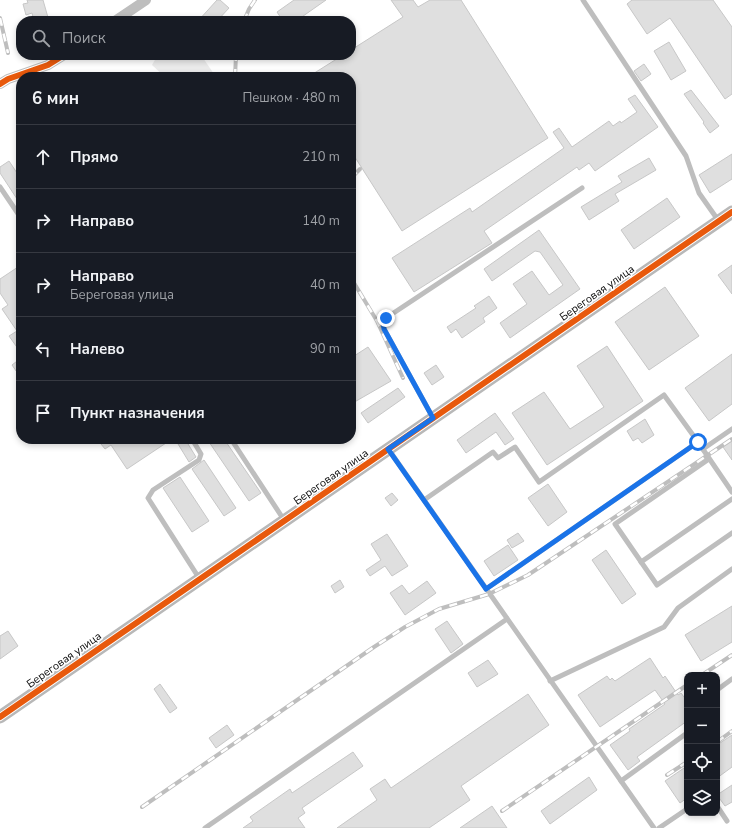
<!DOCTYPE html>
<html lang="ru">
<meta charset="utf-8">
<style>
:root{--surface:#171b24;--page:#20242c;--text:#f1f3f6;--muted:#9ea1a6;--line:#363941}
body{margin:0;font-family:"Nunito Sans",sans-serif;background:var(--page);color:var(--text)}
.controls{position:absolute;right:12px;bottom:12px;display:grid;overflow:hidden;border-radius:8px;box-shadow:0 2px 6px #0003}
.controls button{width:36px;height:36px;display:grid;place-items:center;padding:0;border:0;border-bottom:1px solid var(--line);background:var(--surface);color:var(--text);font:20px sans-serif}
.stop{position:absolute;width:12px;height:12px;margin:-9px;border:3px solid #1a73e8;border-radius:50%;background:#fff}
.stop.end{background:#1a73e8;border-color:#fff;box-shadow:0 1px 4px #0008}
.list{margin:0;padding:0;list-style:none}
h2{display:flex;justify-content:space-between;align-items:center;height:52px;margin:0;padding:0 16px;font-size:17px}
h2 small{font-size:13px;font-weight:400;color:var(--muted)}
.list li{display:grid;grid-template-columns:26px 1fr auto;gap:12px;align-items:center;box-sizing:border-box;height:64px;padding:0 16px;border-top:1px solid var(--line)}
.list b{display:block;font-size:15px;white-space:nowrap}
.list p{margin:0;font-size:13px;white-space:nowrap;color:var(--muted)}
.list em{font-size:13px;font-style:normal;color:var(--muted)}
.icon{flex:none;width:22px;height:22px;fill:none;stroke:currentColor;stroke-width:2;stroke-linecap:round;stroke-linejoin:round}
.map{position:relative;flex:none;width:732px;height:828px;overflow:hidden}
.search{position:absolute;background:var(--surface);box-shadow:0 2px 6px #0003;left:16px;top:16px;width:340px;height:44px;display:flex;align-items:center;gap:10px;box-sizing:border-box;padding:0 14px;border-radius:16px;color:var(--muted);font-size:15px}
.panel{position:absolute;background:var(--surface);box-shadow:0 2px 6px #0003;left:16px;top:72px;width:340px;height:372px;border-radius:16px}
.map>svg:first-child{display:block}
.green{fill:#ececec}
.building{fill:#dfdfdf;stroke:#c7c7c7}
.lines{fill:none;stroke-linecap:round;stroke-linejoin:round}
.lane{stroke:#bebebe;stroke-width:5}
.street{stroke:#bebebe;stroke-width:10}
.secondary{stroke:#b8b8b8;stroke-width:13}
.rail-casing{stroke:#bebebe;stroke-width:4}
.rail{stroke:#fff;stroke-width:2.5;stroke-dasharray:8;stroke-linecap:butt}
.cycleway-casing{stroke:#fff;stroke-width:8}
.cycleway{stroke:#e8590c;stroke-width:6}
.route{stroke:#1a73e8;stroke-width:5}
.labels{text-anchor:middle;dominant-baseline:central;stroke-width:3.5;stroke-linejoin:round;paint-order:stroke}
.street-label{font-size:11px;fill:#000;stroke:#fff}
</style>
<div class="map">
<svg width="732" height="828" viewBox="0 0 732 828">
<rect width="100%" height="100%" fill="#fff"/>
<polygon class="green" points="164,55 201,55 216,77 165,77 152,65 156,58"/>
<g class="building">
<polygon points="27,0 43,0 49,21 34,21 32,13 26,15 23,4 28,3"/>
<polygon points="217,0 220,0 229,8 217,21 198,21"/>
<polygon points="294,0 326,0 296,21 283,21 277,12"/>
<polygon points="391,0 413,0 418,7 430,0 461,0 548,138 402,231 351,151 351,77 308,77 343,55 351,55 351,50 403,17"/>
<polygon points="632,0 713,0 732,27 732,94 725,99 670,18 647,34 627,4"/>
<polygon points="669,42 686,71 671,80 654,51"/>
<polygon points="644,64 651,74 641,81 634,71"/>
<polygon points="691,90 719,126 710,133 703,123 704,122 684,94"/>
<polygon points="635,95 658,127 595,171 589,163 579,170 577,167 484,231 492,243 414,292 392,258 470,208 472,212 564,148 553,132 559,128 572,147 609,121 613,126 620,121 621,123 637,112 628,99"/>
<polygon points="732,154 732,179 710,193 699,175"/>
<polygon points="649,158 656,170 615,194 619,201 589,220 581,207 622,182 618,176"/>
<polygon points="9,161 21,179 21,205 0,173 0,167"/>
<polygon points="667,198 680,217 634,249 621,230"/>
<polygon points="539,230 580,289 510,338 500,323 527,304 513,284 532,271 549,295 563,285 540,252 535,251 492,281 484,269"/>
<polygon points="21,265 21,353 9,336 17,331 2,309 8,305 0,293 0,279"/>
<polygon points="732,265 732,294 718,275"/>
<polygon points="665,287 699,336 649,370 615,322"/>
<polygon points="489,296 497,308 483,318 485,322 462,338 456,329 451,333 447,327 476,308 474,306"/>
<polygon points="607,346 643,401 547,465 512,413 544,392 570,429 604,407 577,366"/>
<polygon points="368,347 391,381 351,404 351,358"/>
<polygon points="732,354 732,404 709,421 685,388"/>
<polygon points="21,358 21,378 12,365"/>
<polygon points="436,365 444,377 432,385 424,373"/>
<polygon points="398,388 405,397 368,423 361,413"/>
<polygon points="495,413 514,439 505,445 496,432 466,453 457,440"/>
<polygon points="645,419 654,435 642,443 638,438 633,441 627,431"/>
<polygon points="97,439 172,439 127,469 111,445 105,449"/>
<polygon points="175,439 185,439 196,457 189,462"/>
<polygon points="207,439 224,439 261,493 249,501"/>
<polygon points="732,441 732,460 723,447"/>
<polygon points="204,460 236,508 224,516 192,469"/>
<polygon points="180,477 209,521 192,532 163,488"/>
<polygon points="548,484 567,512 548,526 528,498"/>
<polygon points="392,493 398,500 391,506 385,498"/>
<polygon points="518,533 524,541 512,548 507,540"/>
<polygon points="387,534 408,566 392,576 385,566 370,576 366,570 381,560 371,544"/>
<polygon points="508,545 518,560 494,576 484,561"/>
<polygon points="606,550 636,594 622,604 592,560"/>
<polygon points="340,580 344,587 335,593 331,586"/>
<polygon points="427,581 436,593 405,615 390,593 402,585 409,594"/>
<polygon points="732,606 732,642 701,661 685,635"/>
<polygon points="447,621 463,644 451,653 435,629"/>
<polygon points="8,631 18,646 0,659 0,636"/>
<polygon points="650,658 663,678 665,676 678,695 681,693 687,701 687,721 637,757 640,761 628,770 610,745 630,731 629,729 665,704 655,690 600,727 578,695 607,676 610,680 612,678 615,681"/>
<polygon points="488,660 498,674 477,687 468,673"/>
<polygon points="160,684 177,708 170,713 154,689"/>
<polygon points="528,694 549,725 461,786 470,800 429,828 337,828 377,800 370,789 385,779 391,788"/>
<polygon points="227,725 234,735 216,748 209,738"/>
<polygon points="732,735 732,767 717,778 717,745"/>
<polygon points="353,752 363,766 302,808 305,813 298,818 305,828 243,828 253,821 250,817 290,789 292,793"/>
<polygon points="687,766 687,798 680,803 665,781"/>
<polygon points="589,777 597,790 550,824 541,811"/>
<polygon points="732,785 732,802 725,806 717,795"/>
<polygon points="492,806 507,828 460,828"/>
</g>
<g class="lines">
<g class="lane">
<polyline points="583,0 686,156 699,193 718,220"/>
<polyline points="0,187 21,218"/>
<polyline points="433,418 384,329 383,322 386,318 582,188"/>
<polyline points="192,439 201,454 199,460 153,490 148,498 199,578"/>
<polyline points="231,439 284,520"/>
<polyline points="703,449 732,429"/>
<polyline points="389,450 654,828"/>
<polyline points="709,459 615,524 657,585 732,533"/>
<polyline points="424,500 493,452 498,458 515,447 539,482 664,395 698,442"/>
<polyline points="641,562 732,499"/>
<polyline points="486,589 698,442 732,492"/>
<polyline points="550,681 664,627 678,608 732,569"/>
<polyline points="717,690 732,679"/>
<polyline points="621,781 687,733"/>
<polyline points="717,806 727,821"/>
<polyline points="205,828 507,619"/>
<polyline points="659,828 687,809"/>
</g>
<g class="street">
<polyline points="115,21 146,0"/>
<polyline points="0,84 8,79 48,65 64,55"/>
</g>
<polyline class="secondary" points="0,717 732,212"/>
<defs>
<g id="rail">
<polyline points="0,18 8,53"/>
<polyline points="244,21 249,9 255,0"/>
<polyline points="235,77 236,55"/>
<polyline points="351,178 360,169"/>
<polyline points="351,278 377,321 403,378"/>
<polyline points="702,675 732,655"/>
<polyline points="717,742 732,731"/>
<polyline points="667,775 687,762"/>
<polyline points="142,807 374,647 405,627 439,609 489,594 528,575 732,439"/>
<polyline points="502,811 687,685"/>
</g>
</defs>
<use href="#rail" class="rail-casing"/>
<use href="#rail" class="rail"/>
<defs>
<g id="cycleway">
<polyline points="0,84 8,79 48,65 64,55"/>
<polyline points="0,717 732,212"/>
</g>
</defs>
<use href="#cycleway" class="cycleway-casing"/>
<use href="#cycleway" class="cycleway"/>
</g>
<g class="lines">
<polyline class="route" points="386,318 383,322 384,329 433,418 388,449 486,589 698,442"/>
</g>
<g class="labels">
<g class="street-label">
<text transform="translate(597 293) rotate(-35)">Береговая улица</text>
<text transform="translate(331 477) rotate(-35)">Береговая улица</text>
<text transform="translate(64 660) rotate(-35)">Береговая улица</text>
</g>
</g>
</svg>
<div class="controls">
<button>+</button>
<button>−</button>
<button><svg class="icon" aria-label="locate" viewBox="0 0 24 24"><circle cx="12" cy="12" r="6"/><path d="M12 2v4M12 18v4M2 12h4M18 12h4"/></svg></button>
<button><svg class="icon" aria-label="layers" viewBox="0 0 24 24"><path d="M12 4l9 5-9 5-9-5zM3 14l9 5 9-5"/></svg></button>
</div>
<div class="stop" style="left:698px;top:442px"></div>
<div class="stop end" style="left:386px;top:318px"></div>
<div class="search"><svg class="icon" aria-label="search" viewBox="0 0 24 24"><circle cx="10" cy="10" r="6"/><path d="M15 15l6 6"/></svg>Поиск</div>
<section class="panel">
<h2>6 мин<small>Пешком · 480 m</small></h2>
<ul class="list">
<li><svg class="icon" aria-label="ahead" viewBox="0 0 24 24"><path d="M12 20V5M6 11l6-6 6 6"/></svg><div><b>Прямо</b></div><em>210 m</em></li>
<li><svg class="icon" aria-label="right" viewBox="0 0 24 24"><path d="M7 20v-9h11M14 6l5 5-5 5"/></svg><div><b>Направо</b></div><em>140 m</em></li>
<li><svg class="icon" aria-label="right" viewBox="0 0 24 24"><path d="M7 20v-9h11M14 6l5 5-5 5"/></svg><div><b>Направо</b><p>Береговая улица</p></div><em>40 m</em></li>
<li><svg class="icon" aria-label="left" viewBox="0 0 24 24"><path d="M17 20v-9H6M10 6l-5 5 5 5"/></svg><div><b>Налево</b></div><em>90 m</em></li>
<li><svg class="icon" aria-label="arrive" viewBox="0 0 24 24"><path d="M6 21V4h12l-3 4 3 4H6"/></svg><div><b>Пункт назначения</b></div></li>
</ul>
</section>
</div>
